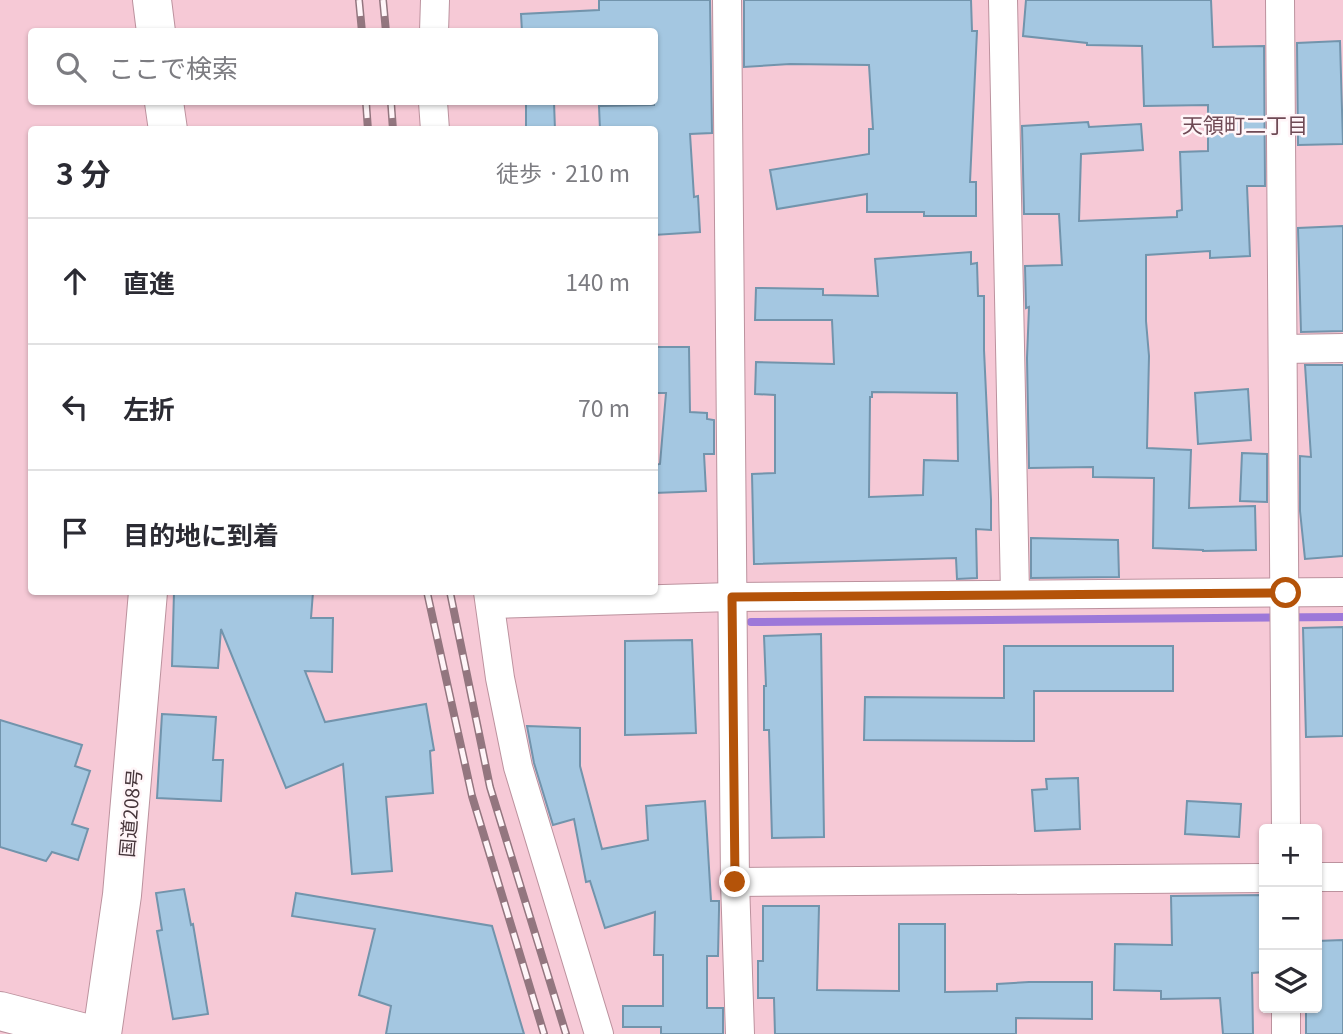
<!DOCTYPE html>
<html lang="ja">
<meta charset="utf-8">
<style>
:root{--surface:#fff;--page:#f2f2f3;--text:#2b2b33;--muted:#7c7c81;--line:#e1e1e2}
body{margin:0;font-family:Georgia,"Noto Sans JP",serif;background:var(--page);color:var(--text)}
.controls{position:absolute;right:21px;bottom:21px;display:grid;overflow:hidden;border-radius:7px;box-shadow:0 2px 5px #0004}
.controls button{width:63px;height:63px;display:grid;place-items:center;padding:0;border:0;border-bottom:2px solid var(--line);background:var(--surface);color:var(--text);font:35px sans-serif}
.stop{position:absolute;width:21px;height:21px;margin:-16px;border:5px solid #b45309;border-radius:50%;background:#fff}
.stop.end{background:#b45309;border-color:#fff;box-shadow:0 2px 7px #0008}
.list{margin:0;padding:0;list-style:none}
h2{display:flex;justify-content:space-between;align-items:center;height:91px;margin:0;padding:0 28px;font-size:30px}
h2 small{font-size:23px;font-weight:400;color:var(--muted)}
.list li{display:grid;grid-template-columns:46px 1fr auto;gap:21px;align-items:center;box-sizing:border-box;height:126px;padding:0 28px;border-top:2px solid var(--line)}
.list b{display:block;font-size:26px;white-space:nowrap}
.list em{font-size:23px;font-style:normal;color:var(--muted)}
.icon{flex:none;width:38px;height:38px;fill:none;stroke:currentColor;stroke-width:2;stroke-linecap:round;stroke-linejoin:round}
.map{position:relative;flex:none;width:1343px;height:1034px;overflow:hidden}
.search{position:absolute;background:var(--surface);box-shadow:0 2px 5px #0004;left:28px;top:28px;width:630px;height:77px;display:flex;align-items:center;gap:18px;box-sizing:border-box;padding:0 24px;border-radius:7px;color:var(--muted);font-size:26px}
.panel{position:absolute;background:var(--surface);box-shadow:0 2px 5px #0004;left:28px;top:126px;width:630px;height:469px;border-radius:7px}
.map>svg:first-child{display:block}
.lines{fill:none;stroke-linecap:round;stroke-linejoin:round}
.stream{stroke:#9d78d9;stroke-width:8}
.building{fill:#a4c7e1;stroke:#7294ac;stroke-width:2;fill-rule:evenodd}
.minor-casing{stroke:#bc929e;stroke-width:30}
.secondary-casing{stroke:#bc929e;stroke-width:40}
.trunk-casing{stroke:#bc929e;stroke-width:40}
.minor{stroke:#fff;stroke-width:28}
.secondary{stroke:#fff;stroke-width:38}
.trunk{stroke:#fff;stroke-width:38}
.rail-casing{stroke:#93767f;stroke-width:8}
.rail{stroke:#fff5f8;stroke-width:5;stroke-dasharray:16;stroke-linecap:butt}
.route{stroke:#b45309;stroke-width:9}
.labels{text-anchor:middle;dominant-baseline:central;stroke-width:5;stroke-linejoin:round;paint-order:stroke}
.street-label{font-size:19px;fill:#47363b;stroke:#fff5f8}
.neighbourhood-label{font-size:21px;fill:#6f4a55;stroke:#fff5f8}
</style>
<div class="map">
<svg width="1343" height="1034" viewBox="0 0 1343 1034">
<rect width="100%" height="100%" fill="#f6c9d6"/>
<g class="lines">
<polyline class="stream" points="751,622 1343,617"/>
</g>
<g class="building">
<polygon points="599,0 710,0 712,133 690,134 694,197 698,196 700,232 654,235 654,130 600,130 599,106 654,105 654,32 522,32 521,14 599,10"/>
<polygon points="744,0 971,0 972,31 977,31 970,182 976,182 976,216 924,216 924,212 867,212 867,194 777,209 770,170 869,154 869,129 873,129 869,65 790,64 744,67"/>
<polygon points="1026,0 1211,0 1213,47 1264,46 1265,186 1247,186 1250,256 1210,258 1210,251 1146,255 1146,321 1149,356 1147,448 1191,450 1189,508 1255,506 1256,550 1203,551 1203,550 1153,548 1154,478 1093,477 1093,467 1029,468 1027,358 1029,307 1026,308 1025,266 1062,265 1059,214 1024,214 1022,126 1088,122 1089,127 1141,124 1143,150 1081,154 1079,221 1177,217 1177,211 1182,210 1180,152 1208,151 1208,105 1144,106 1142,46 1087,45 1087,43 1023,36"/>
<polygon points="1340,41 1343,144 1298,145 1297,43"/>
<polygon points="526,102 554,102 555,130 526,130"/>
<polygon points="1343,226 1343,331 1301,332 1298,228"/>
<path d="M971,252V264L977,263L978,296H984V350L991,500V530L976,529L977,578L957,579L956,558L754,564L752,474L775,473V395L755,394L756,362L834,364L832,320H755L756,288L823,289V295L878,296L875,259ZM872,392L957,393L958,461L924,460L923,495L869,497L870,397H872Z"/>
<polygon points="654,347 689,347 690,412 707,413 707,419 714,420 714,454 704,454 706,491 654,493 654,465 660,464 666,393 654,393"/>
<polygon points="1305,365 1343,365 1343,556 1305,559 1300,511 1300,456 1311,457"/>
<polygon points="1248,389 1251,440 1198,444 1195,393"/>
<polygon points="1242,453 1267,454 1267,502 1240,501"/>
<polygon points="1031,538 1118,540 1119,577 1031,578"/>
<polygon points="174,592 313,592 311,618 333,618 332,672 305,671 325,722 426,704 434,750 430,751 433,793 386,797 392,871 352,874 343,764 286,788 221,629 218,668 172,666"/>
<polygon points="1343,627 1343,736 1306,737 1303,628"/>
<polygon points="821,634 824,837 772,838 769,730 764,730 764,686 766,686 764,636"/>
<polygon points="692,640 696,733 625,735 625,641"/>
<polygon points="1004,646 1173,646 1173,691 1034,691 1034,741 864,740 865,697 1004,698"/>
<polygon points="162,714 216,717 213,760 223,760 221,801 157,798"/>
<polygon points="0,720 82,745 75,766 90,771 72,824 88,829 78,860 52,852 46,861 0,847"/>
<polygon points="527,726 580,728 580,766 602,849 648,840 646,806 705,801 711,901 719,901 719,910 718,956 707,956 707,1008 723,1008 723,1034 661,1034 661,1027 623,1027 623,1006 663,1006 663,955 654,955 655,912 605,928 590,881 586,882 574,819 553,825 534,763"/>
<polygon points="1078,778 1080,829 1035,831 1032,790 1047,789 1046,779"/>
<polygon points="1187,801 1241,804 1239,837 1185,834"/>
<polygon points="184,889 191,925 193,924 208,1014 173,1019 157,931 162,930 156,893"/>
<polygon points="296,893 492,926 524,1034 386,1034 391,1006 359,995 375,929 292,916"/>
<polygon points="1264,895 1264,972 1252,973 1253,1034 1223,1034 1220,998 1161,999 1161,991 1114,990 1115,944 1172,945 1171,896"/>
<polygon points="763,906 819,906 817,990 899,991 899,924 945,924 945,992 997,991 997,984 1029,982 1092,982 1092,1019 1016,1018 1016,1034 775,1034 774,998 758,998 758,961 763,961"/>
<polygon points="1343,940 1343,1034 1306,1034 1306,1008 1317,1008 1317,941"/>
</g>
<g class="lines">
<defs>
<g id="minor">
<polyline points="727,0 735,882 740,1034"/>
<polyline points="1003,0 1015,594"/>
<polyline points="1280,0 1286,829"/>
<polyline points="434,32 435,0"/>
<polyline points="433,102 435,130"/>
<polyline points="1284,349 1343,348"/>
<polyline points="488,592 500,678 518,767 599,1034"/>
<polyline points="490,604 732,597 1343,592"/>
<polyline points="1317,877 1343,877"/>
<polyline points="735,882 1264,878"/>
<polyline points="1286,1034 1286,1008"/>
</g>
<polyline id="secondary" points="0,1011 89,1034"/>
<g id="trunk">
<polyline points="152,0 156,32"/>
<polyline points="164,102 168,130"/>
<polyline points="102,1034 122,895 148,592"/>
</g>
</defs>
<use href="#minor" class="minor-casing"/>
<use href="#secondary" class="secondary-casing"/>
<use href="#trunk" class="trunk-casing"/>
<use href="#minor" class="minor"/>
<use href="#secondary" class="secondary"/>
<use href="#trunk" class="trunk"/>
<defs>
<g id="rail">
<polyline points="359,0 362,32"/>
<polyline points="383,0 386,32"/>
<polyline points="366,102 368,130"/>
<polyline points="391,102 393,130"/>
<polyline points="427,592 472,796 544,1034"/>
<polyline points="450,592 490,787 566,1034"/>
</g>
</defs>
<use href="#rail" class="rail-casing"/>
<use href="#rail" class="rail"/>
</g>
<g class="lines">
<polyline class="route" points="735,882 732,597 1286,593"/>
</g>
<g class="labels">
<g class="street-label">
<text transform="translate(129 813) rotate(-85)">国道208号</text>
</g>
<g class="neighbourhood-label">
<text x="1245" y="124">天領町二丁目</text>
</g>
</g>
</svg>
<div class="controls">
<button>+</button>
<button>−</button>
<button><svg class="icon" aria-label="layers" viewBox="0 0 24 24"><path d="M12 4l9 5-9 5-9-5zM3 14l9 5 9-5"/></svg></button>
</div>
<div class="stop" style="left:1286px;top:593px"></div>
<div class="stop end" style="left:735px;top:882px"></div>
<div class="search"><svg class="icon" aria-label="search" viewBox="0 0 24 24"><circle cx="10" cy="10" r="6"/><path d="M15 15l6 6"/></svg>ここで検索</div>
<section class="panel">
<h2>3 分<small>徒歩 · 210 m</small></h2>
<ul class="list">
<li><svg class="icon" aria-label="ahead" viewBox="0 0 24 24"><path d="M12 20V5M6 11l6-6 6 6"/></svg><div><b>直進</b></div><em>140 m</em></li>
<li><svg class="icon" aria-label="left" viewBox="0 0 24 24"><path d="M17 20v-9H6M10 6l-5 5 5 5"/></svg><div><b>左折</b></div><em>70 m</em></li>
<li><svg class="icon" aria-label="arrive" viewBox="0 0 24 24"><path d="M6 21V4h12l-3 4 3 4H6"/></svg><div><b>目的地に到着</b></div></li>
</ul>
</section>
</div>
